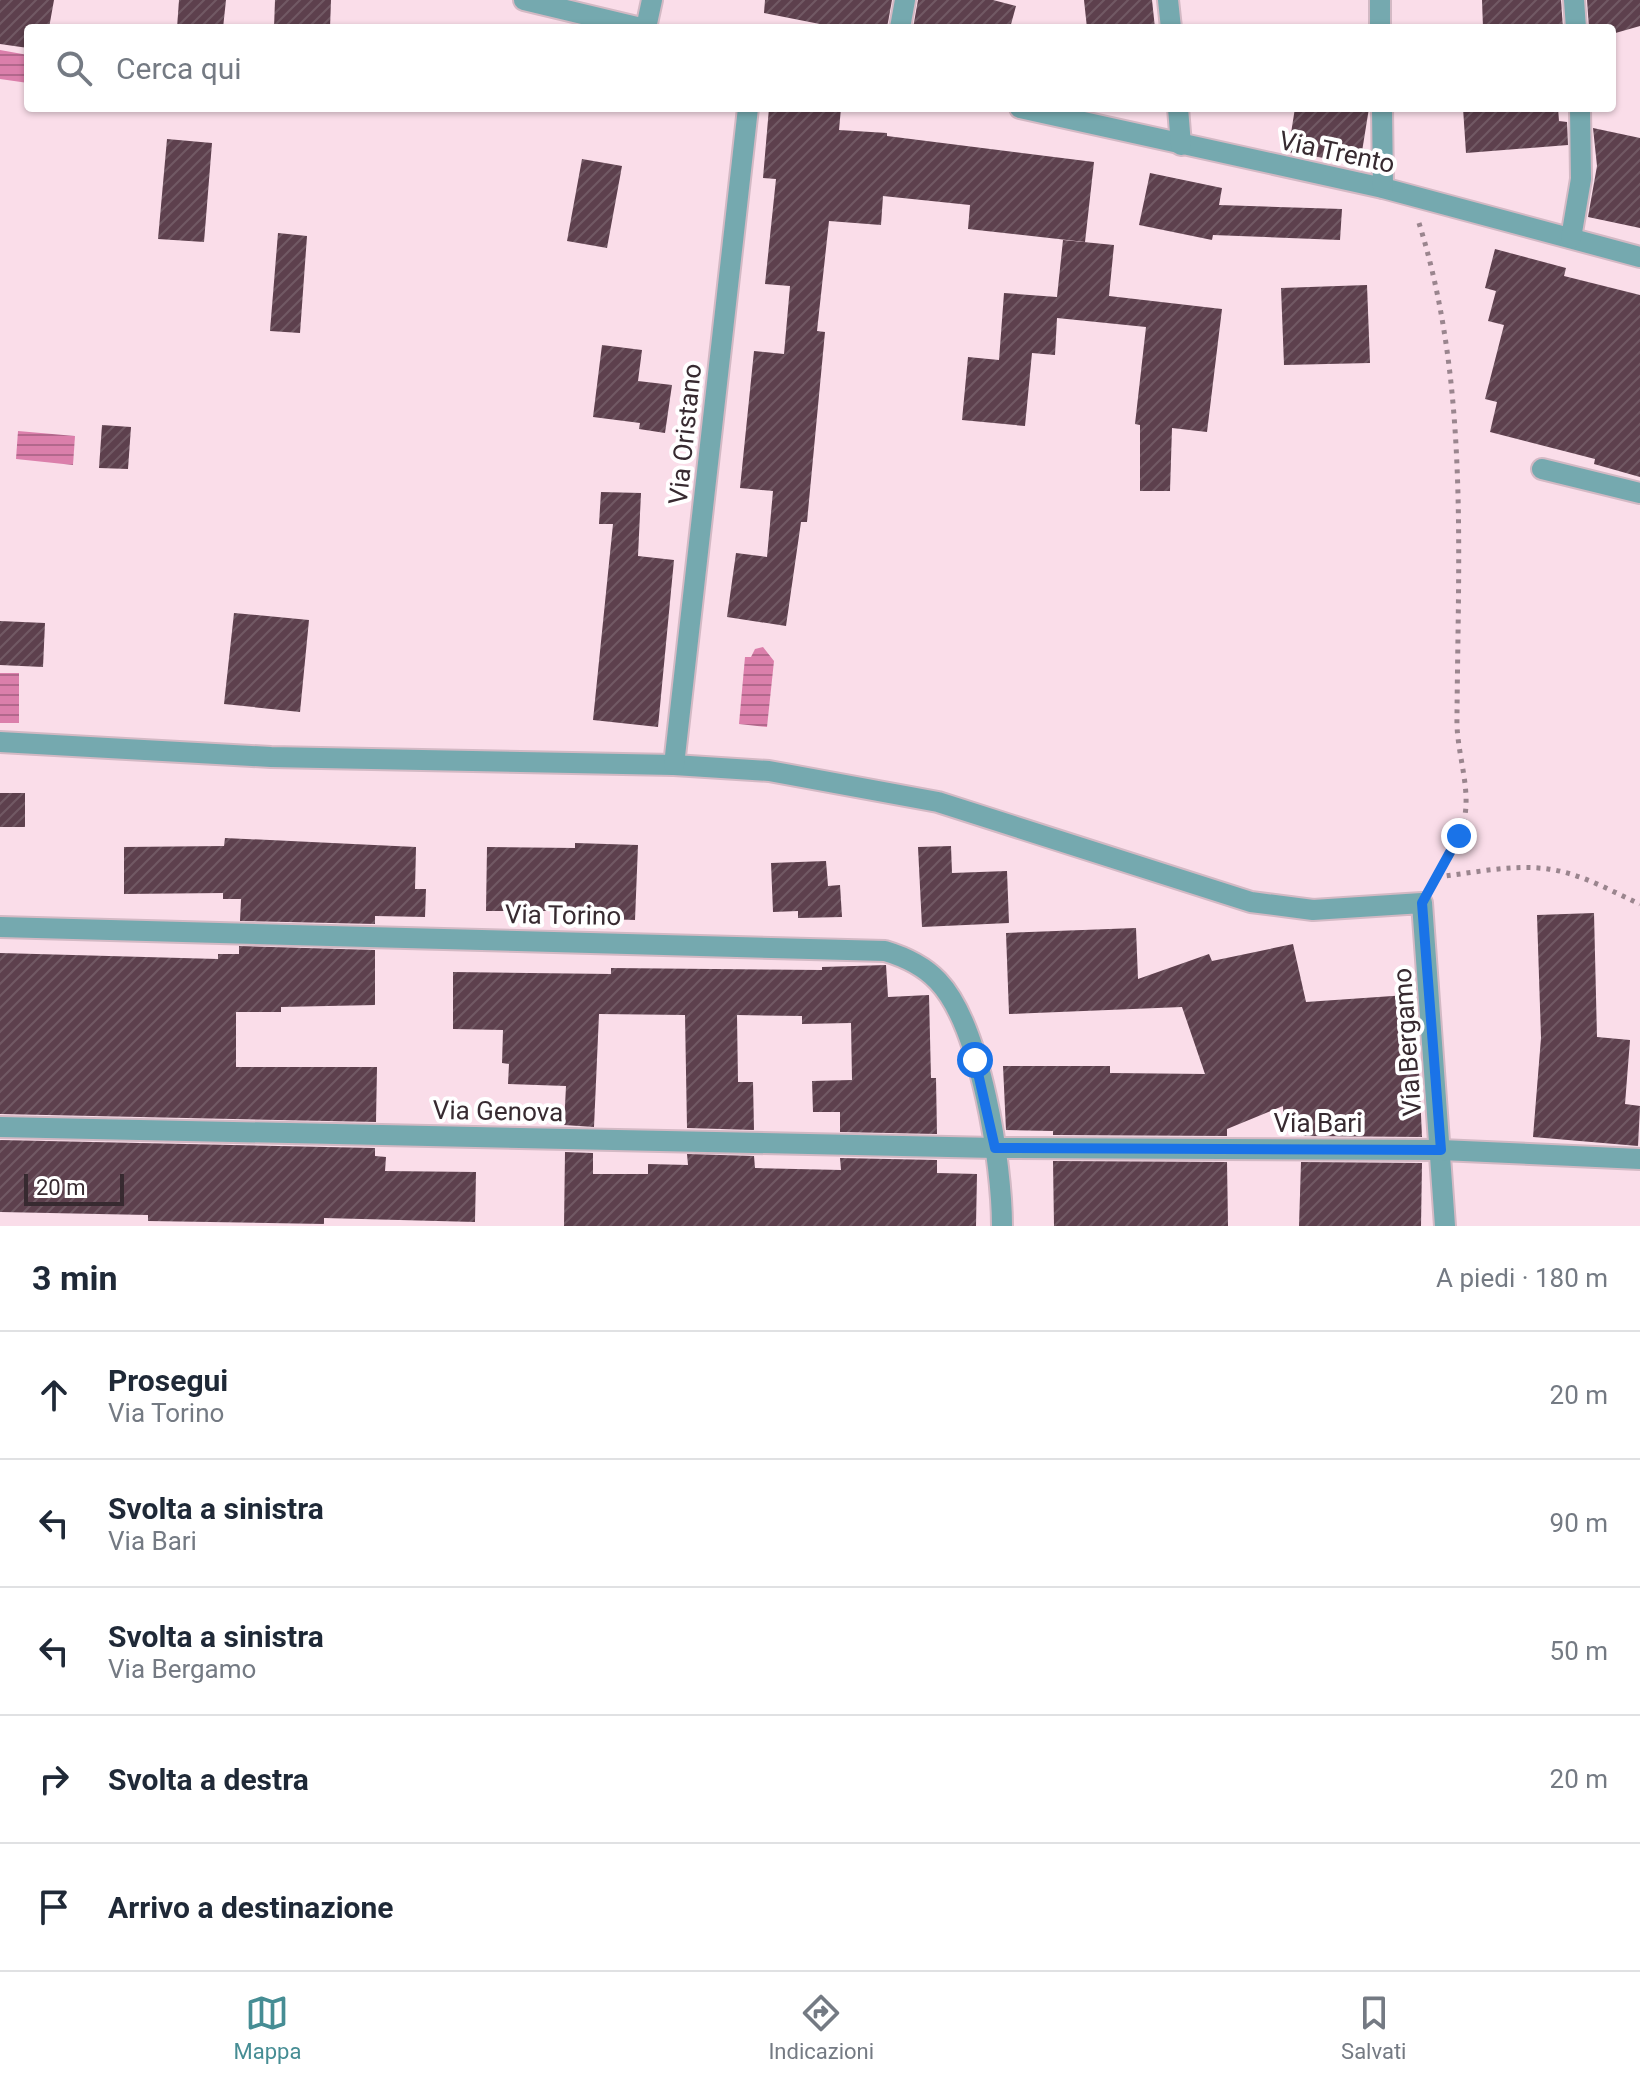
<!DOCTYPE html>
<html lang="it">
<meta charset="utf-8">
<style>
:root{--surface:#fff;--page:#f6f6f7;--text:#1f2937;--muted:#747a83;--line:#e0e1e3;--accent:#468d94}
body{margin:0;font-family:Roboto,sans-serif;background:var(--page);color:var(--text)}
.scale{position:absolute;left:24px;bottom:20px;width:100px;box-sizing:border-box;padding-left:8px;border:4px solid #372a30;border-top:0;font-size:22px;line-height:28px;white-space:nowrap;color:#372a30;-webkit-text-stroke:6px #fff;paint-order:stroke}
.stop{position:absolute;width:24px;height:24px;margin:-18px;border:6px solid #1a73e8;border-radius:50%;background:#fff}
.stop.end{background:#1a73e8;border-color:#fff;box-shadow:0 2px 8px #0008}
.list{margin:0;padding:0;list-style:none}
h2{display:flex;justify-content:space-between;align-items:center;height:104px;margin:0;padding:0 32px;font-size:34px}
h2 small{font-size:26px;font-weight:400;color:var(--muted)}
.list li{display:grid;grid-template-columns:52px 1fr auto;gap:24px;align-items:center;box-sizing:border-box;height:128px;padding:0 32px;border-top:2px solid var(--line)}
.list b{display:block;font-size:30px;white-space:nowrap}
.list p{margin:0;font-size:26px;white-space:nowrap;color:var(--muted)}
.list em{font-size:26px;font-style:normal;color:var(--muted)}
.icon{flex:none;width:44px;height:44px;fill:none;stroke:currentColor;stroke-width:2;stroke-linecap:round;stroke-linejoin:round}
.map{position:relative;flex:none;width:1640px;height:1226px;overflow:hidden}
.search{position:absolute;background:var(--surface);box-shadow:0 2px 6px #0004;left:24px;right:24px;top:24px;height:88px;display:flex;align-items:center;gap:20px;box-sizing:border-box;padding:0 28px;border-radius:8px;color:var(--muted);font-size:30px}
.sheet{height:744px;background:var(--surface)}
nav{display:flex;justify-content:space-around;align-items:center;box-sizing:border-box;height:112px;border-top:2px solid var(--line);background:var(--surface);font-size:22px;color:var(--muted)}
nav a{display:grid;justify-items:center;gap:4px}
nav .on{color:var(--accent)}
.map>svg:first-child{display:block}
.water{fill:url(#water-rules)}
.building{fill:url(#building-hatch)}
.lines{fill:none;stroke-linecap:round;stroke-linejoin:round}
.street-casing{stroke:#d3b9c4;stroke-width:24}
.path{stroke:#9a858e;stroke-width:5;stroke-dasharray:4 6;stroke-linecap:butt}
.street{stroke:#75a9af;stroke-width:20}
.route{stroke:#1a73e8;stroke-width:10}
.labels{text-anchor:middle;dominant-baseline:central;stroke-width:8;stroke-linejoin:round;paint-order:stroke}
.street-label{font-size:26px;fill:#372a30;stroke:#fff}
</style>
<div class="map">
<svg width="1640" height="1226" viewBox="0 0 1640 1226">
<defs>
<pattern id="water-rules" width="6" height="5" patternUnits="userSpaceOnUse" patternTransform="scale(2)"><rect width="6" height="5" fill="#db7fab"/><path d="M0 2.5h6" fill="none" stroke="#b2688c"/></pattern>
<pattern id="building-hatch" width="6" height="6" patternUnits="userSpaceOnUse" patternTransform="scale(2)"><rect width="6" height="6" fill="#5d404d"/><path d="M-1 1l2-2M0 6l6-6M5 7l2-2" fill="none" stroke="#715964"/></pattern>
</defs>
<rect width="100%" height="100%" fill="#fadde9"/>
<g class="water">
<polygon points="0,50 28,55 28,83 0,79"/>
<polygon points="18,431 75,436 73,465 16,459"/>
<polygon points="763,647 774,661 767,727 739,724 745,657 751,657 755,649"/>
<rect x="0" y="673" width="19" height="50"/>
</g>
<g class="building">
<polygon points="0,0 54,0 49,28 28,28 28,48 0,44"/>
<polygon points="179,0 226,0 223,28 177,28"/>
<polygon points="275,0 331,0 330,28 274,28"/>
<polygon points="765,0 892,0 887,28 840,28 764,13"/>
<polygon points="918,0 993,0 1016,6 1010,28 913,28"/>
<polygon points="1084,0 1152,0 1155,28 1087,28"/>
<polygon points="1482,0 1561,0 1563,28 1483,28"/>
<polygon points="1587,0 1640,0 1640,26 1612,34 1612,28 1589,28"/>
<polygon points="769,108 841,108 839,130 887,133 887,136 1094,162 1085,242 968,229 970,205 883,196 881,225 829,221 817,331 825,332 807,522 801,522 786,626 727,617 736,553 767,557 773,491 740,488 754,351 784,354 790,286 765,284 776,179 763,178"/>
<polygon points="1295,108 1369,108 1360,164 1288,152"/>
<polygon points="1463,108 1558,108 1559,121 1567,122 1568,145 1466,153"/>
<polygon points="1593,128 1640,138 1640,228 1588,217 1597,166"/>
<polygon points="167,139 212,143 204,242 158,239"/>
<polygon points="582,159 622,166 607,248 567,241"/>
<polygon points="1150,173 1222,188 1219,205 1342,209 1340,240 1213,235 1212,240 1139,225"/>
<polygon points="278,233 307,236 300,333 270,331"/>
<polygon points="1063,240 1114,245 1109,296 1222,309 1207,432 1172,428 1170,491 1140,491 1140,425 1135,424 1146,327 1057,318 1055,355 1032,353 1025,426 962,420 968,357 999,360 1004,293 1057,297"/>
<polygon points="1495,249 1566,268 1564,276 1640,295 1640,477 1594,464 1595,459 1490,432 1497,402 1485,399 1504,325 1488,321 1496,291 1485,288"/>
<polygon points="1367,285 1370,363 1284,365 1281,288"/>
<polygon points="602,345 642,350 638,381 672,385 665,433 639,429 640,423 593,417"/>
<polygon points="102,425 131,427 128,469 99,468"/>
<polygon points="601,492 641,493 638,556 674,560 658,727 593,720 613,524 599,524"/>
<polygon points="234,613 309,620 300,712 224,704"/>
<polygon points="0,621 45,623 43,667 0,665"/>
<rect x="0" y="793" width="25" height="34"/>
<polygon points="225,838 416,847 415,889 426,889 425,917 375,916 375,924 240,921 241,899 223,899 223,893 124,894 124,847 224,846"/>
<polygon points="575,843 638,845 635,920 572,918 573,911 486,911 487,847 575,848"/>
<polygon points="951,846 952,873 1007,871 1009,923 922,927 918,847"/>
<polygon points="826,861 828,886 840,885 842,917 798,918 798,911 773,912 771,863"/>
<polygon points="1594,913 1597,1037 1630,1040 1625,1104 1640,1106 1638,1146 1533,1137 1541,1038 1537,915"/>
<polygon points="1136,928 1138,979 1209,954 1212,961 1293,944 1306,1002 1407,995 1411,1072 1419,1071 1422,1137 1301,1136 1302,1126 1284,1127 1283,1106 1227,1129 1227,1136 1053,1135 1053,1131 1006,1130 1003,1066 1110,1066 1110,1073 1205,1074 1182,1007 1009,1014 1006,933"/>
<polygon points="239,946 375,950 375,1005 281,1007 281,1012 236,1012 236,1067 377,1067 376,1122 0,1114 0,953 218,959 218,954 239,954"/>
<polygon points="886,965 888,997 929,995 931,1078 936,1078 937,1134 840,1132 840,1112 813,1112 812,1081 852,1080 851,1023 802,1024 802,1016 737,1015 738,1082 753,1082 754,1130 687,1128 685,1015 599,1014 594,1127 564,1125 566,1086 508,1084 509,1064 502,1063 503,1030 453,1029 453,972 611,974 611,968 822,970 822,967"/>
<polygon points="0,1140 375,1148 375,1156 386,1157 385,1171 476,1172 475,1222 324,1218 324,1224 148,1221 148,1215 0,1212"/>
<polygon points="565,1152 593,1153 593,1174 648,1174 648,1164 688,1165 687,1154 754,1156 755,1168 841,1170 840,1158 937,1160 937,1173 977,1174 976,1226 564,1226"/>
<polygon points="1053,1161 1227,1162 1228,1226 1054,1226"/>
<polygon points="1301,1162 1422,1163 1421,1226 1299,1226"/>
</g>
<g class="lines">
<defs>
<g id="street">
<polyline points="524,0 641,28"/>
<polyline points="1168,0 1171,28"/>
<polyline points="1380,0 1380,28"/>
<polyline points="1574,0 1576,28"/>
<polyline points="646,28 652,0"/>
<polyline points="900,28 905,0"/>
<polyline points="1020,108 1383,188 1640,257"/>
<polyline points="1178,108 1181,145"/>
<polyline points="1382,108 1383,188"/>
<polyline points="1571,238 1581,179 1580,108"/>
<polyline points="1542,469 1640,493"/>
<polyline points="0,742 271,757 674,765 769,771 938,802 1251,902 1313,910 1422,903 1445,1226"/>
<polyline points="674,765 748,108"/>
<path d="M0,927L885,951C905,957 923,965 938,981C981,1026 1002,1164 1002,1226"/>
<polyline points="0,1127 995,1148 1441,1150 1640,1159"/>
</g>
</defs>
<use href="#street" class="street-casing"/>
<g class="path">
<path d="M1419,223C1469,383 1458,553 1457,718C1456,750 1470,784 1465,815C1461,840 1447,860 1435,881"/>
<path d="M1437,877C1473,873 1512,864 1548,869C1580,873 1611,891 1640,904"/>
</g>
<use href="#street" class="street"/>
</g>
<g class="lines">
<polyline class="route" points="975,1060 995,1148 1441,1150 1422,903 1459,836"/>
</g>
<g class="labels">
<g class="street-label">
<text transform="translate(1337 152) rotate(12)">Via Trento</text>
<text transform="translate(685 434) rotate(-84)">Via Oristano</text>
<text transform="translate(563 915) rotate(1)">Via Torino</text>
<text transform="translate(1407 1042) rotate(-94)">Via Bergamo</text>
<text transform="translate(498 1111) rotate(1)">Via Genova</text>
<text x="1318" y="1123">Via Bari</text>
</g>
</g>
</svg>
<div class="scale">20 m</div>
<div class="stop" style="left:975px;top:1060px"></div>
<div class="stop end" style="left:1459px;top:836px"></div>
<div class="search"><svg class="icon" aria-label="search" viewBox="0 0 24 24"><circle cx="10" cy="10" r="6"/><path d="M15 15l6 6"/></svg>Cerca qui</div>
</div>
<section class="sheet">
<h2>3 min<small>A piedi · 180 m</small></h2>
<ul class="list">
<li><svg class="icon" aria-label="ahead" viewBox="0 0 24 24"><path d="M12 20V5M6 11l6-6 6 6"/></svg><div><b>Prosegui</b><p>Via Torino</p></div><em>20 m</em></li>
<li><svg class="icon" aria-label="left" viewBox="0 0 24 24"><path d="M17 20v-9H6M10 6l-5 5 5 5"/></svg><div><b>Svolta a sinistra</b><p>Via Bari</p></div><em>90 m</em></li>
<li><svg class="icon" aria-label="left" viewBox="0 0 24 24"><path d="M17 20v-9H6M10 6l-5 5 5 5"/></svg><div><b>Svolta a sinistra</b><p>Via Bergamo</p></div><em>50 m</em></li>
<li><svg class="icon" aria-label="right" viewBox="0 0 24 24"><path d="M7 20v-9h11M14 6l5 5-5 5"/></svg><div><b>Svolta a destra</b></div><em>20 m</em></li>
<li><svg class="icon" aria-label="arrive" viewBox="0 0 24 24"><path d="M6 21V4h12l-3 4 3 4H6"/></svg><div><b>Arrivo a destinazione</b></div></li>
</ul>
</section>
<nav>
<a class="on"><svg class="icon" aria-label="map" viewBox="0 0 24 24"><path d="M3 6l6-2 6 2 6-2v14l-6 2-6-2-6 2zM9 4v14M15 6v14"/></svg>Mappa</a>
<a><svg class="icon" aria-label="directions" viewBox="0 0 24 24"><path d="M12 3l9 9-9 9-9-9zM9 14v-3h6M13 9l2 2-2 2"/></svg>Indicazioni</a>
<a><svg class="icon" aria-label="saved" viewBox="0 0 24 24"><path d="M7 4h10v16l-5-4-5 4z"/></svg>Salvati</a>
</nav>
